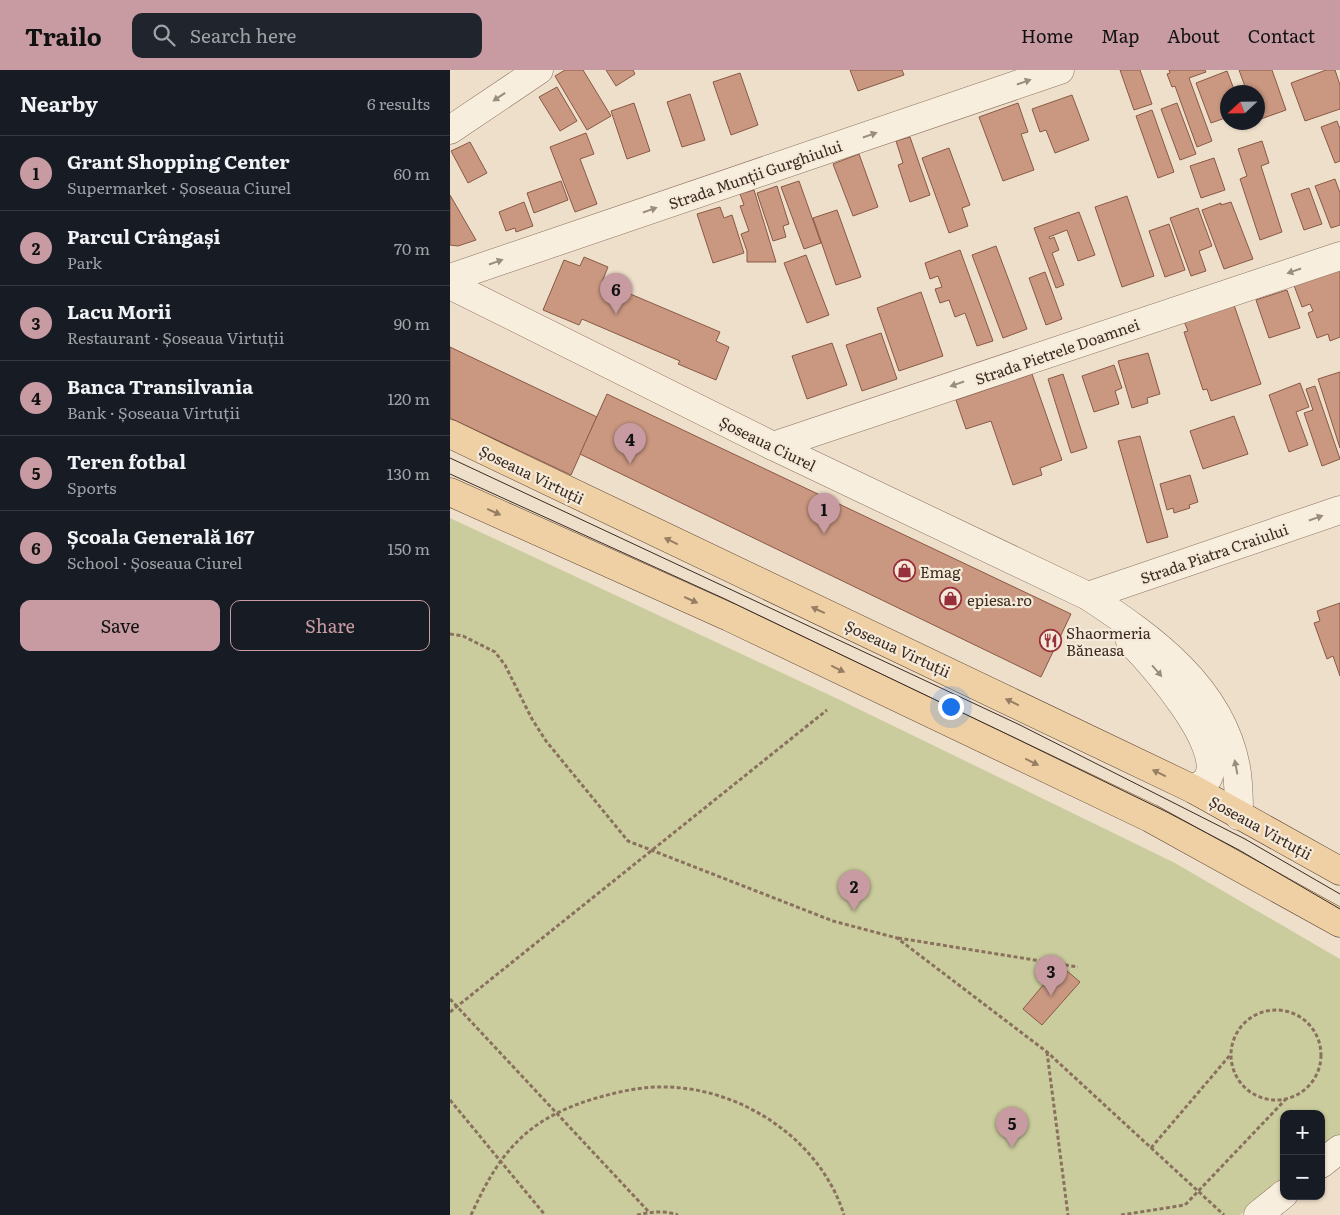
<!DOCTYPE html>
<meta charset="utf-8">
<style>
:root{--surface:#171b24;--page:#20242c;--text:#f1f3f6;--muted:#9ea1a6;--line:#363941;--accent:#c89ba2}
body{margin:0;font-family:Literata,serif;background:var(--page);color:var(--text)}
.controls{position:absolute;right:15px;bottom:15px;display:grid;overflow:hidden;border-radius:10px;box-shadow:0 1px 4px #0004}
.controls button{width:45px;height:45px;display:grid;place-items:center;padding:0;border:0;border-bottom:1px solid var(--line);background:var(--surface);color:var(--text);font:25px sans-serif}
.compass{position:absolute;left:770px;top:15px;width:45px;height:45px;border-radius:50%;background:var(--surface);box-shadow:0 1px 4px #0004;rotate:248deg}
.you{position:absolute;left:500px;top:636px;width:18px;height:18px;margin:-12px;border:4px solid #fff;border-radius:50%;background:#1a73e8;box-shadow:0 0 0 8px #1a73e833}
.badge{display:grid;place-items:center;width:32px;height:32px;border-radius:50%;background:var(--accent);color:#111;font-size:16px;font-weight:700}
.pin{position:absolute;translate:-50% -41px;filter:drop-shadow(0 1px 2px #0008)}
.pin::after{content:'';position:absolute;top:26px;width:18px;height:15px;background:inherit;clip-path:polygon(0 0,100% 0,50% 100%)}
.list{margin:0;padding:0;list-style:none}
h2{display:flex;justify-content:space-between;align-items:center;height:65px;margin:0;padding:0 20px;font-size:21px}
h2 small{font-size:16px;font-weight:400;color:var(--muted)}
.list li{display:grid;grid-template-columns:32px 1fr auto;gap:15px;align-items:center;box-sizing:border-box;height:75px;padding:0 20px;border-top:1px solid var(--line)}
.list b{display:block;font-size:19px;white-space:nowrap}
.list p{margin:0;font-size:16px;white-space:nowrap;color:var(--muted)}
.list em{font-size:16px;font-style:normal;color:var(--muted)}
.actions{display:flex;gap:10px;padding:15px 20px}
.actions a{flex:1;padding:11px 0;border:1px solid var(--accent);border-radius:10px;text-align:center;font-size:18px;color:var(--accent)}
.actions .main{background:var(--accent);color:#111}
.icon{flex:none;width:28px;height:28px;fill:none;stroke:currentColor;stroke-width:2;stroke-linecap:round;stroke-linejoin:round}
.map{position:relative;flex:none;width:890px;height:1145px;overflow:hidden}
header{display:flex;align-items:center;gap:30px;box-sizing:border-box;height:70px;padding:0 25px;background:var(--accent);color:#111}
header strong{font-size:24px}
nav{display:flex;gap:28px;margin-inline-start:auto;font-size:18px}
.search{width:350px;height:45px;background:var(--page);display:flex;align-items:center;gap:12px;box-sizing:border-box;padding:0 18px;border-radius:10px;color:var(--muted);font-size:19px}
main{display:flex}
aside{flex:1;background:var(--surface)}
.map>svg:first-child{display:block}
.green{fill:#cbcc9d}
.building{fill:#ca9881;stroke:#895945}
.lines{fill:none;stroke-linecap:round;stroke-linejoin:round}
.minor-casing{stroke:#8a715e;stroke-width:29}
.major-casing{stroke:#584032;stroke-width:29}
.path{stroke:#8a715e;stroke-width:3;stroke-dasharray:4 2.5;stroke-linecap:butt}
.minor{stroke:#f8eedd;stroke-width:28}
.major{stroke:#efd0a4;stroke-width:28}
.tram{stroke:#3b2b21;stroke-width:1}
.oneway{fill:#9a8c7f}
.oneway2{fill:#957e62}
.labels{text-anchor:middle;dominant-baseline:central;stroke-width:4.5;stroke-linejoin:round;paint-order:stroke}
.street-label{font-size:15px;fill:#3b2b21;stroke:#f5ead9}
.poi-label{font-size:15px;fill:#3b2b21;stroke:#f5ead9;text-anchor:start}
</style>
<header>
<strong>Trailo</strong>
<div class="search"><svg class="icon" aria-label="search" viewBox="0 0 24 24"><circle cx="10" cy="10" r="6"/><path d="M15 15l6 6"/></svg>Search here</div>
<nav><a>Home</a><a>Map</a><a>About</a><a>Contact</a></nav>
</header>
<main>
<aside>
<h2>Nearby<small>6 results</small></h2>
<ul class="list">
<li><span class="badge">1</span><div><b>Grant Shopping Center</b><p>Supermarket · Șoseaua Ciurel</p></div><em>60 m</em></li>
<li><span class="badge">2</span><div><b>Parcul Crângași</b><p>Park</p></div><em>70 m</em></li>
<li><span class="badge">3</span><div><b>Lacu Morii</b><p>Restaurant · Șoseaua Virtuții</p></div><em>90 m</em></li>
<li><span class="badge">4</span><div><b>Banca Transilvania</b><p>Bank · Șoseaua Virtuții</p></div><em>120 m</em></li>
<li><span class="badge">5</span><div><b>Teren fotbal</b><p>Sports</p></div><em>130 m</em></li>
<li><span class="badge">6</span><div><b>Școala Generală 167</b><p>School · Șoseaua Ciurel</p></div><em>150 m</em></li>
</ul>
<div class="actions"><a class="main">Save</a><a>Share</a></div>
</aside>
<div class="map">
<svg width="890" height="1145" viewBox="0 0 890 1145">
<rect width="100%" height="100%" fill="#eedfca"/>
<polygon class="green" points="0,448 388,629 725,793 890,889 890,1065 871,1080 871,1044 834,1044 834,1110 790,1145 0,1145"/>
<g class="building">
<polygon points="115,0 133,0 161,46 137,60 105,6"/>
<polygon points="156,0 183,0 185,4 166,16"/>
<polygon points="400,0 452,0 454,5 408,21"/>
<polygon points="670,0 690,0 702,34 684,40"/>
<polygon points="719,0 755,0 756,2 739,8 762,71 747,77 725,16 722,17 717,4 720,3"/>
<polygon points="789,0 822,0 836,40 808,50 808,22 797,22"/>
<polygon points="876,0 885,0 890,15 890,39 855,51 841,13"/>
<polygon points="777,1 785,22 778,22 778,47 761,53 746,13"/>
<polygon points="290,3 308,55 281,65 263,12"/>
<polygon points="107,17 127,51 110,61 89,27"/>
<polygon points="240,24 255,70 232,77 217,32"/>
<polygon points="622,25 639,70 605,83 596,60 590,62 582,39"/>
<polygon points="184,33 200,81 177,89 161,41"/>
<polygon points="568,33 578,62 571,64 584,100 553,111 529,47"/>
<polygon points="727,33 746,84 730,90 711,39"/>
<polygon points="702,40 724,102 708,108 686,46"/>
<polygon points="887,51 890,59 890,91 885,93 871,57"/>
<polygon points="136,63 144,84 130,89 147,134 125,142 100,77"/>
<polygon points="460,67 480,125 460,132 448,95 453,93 446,71"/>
<polygon points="812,71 819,93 811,96 832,162 810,170 790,109 797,106 788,79"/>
<polygon points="20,72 37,103 18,113 1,81"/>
<polygon points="499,78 520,135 512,138 518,156 499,163 472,88"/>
<polygon points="409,84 428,137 403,146 383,94"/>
<polygon points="764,88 775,120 751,128 740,96"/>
<polygon points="885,109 890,123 890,155 881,158 865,116"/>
<polygon points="111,111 118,130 84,143 77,123"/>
<polygon points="349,111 371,173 354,179 331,117"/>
<polygon points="327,116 339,154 333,156 336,167 323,171 307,123"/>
<polygon points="859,118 872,154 854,160 841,124"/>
<polygon points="304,120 326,192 297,192 297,181 291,164 299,161 290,136 294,135 290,124"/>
<polygon points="0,125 26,170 8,176 0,175"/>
<polygon points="677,126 704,206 672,217 645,137"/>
<polygon points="74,132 83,156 66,162 65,158 56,161 49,142"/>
<polygon points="781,132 803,189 774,199 752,140 771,133 771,135"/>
<polygon points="270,137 274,148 282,145 294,183 263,193 247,144"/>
<polygon points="748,138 762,176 749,181 756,201 741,206 720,148"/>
<polygon points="387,140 411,207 386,215 363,148"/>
<polygon points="629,142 645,185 628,191 617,160 599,167 600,169 604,167 609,180 602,183 614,215 606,218 584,158"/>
<polygon points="719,154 735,200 715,207 699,161"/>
<polygon points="546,176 577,259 553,268 522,185"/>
<polygon points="510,180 543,271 527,276 515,243 505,247 499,230 490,233 485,219 492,217 488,206 480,209 475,193"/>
<polygon points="356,185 379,245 357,253 334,193"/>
<polygon points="134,187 158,197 152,212 270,262 266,271 279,277 266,310 228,294 230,291 132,249 129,255 93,240 114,190 130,196"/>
<polygon points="890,192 890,267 880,271 878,264 867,268 858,243 863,241 860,234 852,237 842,210"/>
<polygon points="595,202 612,249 596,255 579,208"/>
<polygon points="837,220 850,258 819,268 806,230"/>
<polygon points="471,222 493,286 449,301 427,238"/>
<polygon points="783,232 811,314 761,331 757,319 753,320 734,262 738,261 733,249"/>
<polygon points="431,263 447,309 412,321 396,275"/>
<polygon points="382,273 397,315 357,329 342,286"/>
<polygon points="0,277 147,347 121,405 0,348"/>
<polygon points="698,283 710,324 697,328 698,333 682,338 668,291"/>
<polygon points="664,295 672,318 665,321 669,334 644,342 632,306"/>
<polygon points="890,302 890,378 868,309"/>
<polygon points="582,304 612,390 590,398 592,405 563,415 541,351 516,359 506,330"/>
<polygon points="613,304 637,378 621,383 598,309"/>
<polygon points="850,313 859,337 846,342 858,375 839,382 819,325"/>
<polygon points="865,316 890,389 872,396 854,343 863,340 856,319"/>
<polygon points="157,324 621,544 591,607 130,384"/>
<polygon points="784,346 798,384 753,399 740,361"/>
<polygon points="690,366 718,467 697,473 668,371"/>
<polygon points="740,405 748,432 739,435 740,438 724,443 723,438 717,440 710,414"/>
<polygon points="890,533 890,606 883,586 877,589 864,553 870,551 867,541"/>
<polygon points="610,895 630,912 592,955 573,939"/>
</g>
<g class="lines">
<defs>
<g id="minor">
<polyline points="0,60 89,0"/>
<polyline points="0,208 610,0"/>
<path d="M0,215L323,376L638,526C702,568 771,617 786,697C789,713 789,729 789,746"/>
<polyline points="323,376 890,186"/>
<polyline points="638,526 890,440"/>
<path d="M680,571C702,594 775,675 758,708C755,713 749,716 743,719"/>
<polyline points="871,1094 890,1079"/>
<polyline points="808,1145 834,1124"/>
</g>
<g id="major">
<polyline points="0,364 743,719 890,801"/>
<polyline points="0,422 279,547 700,748 890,853"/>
</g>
</defs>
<use href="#minor" class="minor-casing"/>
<use href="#major" class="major-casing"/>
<g class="path">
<polyline points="0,564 13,566 45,582 55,595 82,649 96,671 178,771 383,851 447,868 597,982 774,1145"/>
<polyline points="448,868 628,897"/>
<polyline points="0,929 199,1142"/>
<circle cx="826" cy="985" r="45"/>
<polyline points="0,942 377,640"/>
<polyline points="597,982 618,1145"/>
<polyline points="0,1030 95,1145"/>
<polyline points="701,1078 781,984"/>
<path d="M21,1145C35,1115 48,1089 73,1066C93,1048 117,1037 143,1029C167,1022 192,1016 217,1017C294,1019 371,1071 394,1145"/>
<path d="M187,1145C200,1142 215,1140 228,1145"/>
<polyline points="671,1145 735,1135 836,1029"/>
</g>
<use href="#minor" class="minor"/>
<use href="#major" class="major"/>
<g class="tram">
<polyline points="0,388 570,655 795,769 890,824"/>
<polyline points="0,404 275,529 565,668 717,742 789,780 890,839"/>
</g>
</g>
<defs><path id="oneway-solid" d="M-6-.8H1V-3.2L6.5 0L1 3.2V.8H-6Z" transform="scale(1.25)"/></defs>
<g class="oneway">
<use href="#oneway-solid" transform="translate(574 12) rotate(-19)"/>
<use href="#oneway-solid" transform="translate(49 27) rotate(146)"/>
<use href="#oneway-solid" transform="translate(420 65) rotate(-19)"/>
<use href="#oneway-solid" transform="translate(200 140) rotate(-19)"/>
<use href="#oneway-solid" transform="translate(46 192) rotate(-19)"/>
<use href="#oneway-solid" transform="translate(844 201) rotate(161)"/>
<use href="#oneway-solid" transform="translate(507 314) rotate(161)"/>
<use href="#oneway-solid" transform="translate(866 448) rotate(-19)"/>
<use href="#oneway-solid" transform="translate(707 601) rotate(49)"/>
<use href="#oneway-solid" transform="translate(786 697) rotate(-101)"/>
</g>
<g class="oneway2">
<use href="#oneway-solid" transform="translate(44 442) rotate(24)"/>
<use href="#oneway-solid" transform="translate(221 471) rotate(-154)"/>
<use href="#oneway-solid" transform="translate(241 530) rotate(24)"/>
<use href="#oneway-solid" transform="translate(368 540) rotate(-155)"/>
<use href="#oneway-solid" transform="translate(388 599) rotate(26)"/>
<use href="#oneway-solid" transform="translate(562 632) rotate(-154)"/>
<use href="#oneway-solid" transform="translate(582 692) rotate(26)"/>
<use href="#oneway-solid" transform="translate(709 703) rotate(-154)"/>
</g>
<defs>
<symbol id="shop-ring" viewBox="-11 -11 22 22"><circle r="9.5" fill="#f5ead9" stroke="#97303b" stroke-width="1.5"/><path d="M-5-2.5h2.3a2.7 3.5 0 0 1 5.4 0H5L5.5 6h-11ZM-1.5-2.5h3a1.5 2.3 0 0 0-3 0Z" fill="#97303b"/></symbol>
<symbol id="restaurant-ring" viewBox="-11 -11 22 22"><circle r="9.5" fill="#f5ead9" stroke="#97303b" stroke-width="1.5"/><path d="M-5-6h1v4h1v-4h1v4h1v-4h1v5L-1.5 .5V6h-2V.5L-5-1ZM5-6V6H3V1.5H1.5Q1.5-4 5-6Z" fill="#97303b"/></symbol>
</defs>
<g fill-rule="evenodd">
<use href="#shop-ring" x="442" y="488" width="25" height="25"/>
<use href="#shop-ring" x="488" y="516" width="25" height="25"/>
<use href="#restaurant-ring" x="588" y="558" width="25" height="25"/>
</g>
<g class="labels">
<g class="street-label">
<text transform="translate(305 104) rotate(-19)">Strada Munții Gurghiului</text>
<text transform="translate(607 281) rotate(-19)">Strada Pietrele Doamnei</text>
<text transform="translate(318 373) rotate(26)">Șoseaua Ciurel</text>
<text transform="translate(82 404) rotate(26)">Șoseaua Virtuții</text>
<text transform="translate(764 483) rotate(-19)">Strada Piatra Craiului</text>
<text transform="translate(448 578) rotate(25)">Șoseaua Virtuții</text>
<text transform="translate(811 757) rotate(29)">Șoseaua Virtuții</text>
</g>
<g class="poi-label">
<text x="470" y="501">Emag</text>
<text x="517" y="529">epiesa.ro</text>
<text x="616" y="562">Shaormeria<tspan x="616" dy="17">Băneasa</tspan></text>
</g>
</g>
</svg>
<div class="controls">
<button>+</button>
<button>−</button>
</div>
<svg class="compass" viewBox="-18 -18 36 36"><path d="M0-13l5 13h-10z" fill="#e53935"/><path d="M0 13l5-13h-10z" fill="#9ea1a6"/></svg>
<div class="you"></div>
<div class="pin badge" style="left:374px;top:464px">1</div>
<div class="pin badge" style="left:404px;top:841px">2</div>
<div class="pin badge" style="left:601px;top:926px">3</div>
<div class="pin badge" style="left:180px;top:394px">4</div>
<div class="pin badge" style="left:562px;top:1078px">5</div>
<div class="pin badge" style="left:166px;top:244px">6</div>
</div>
</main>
